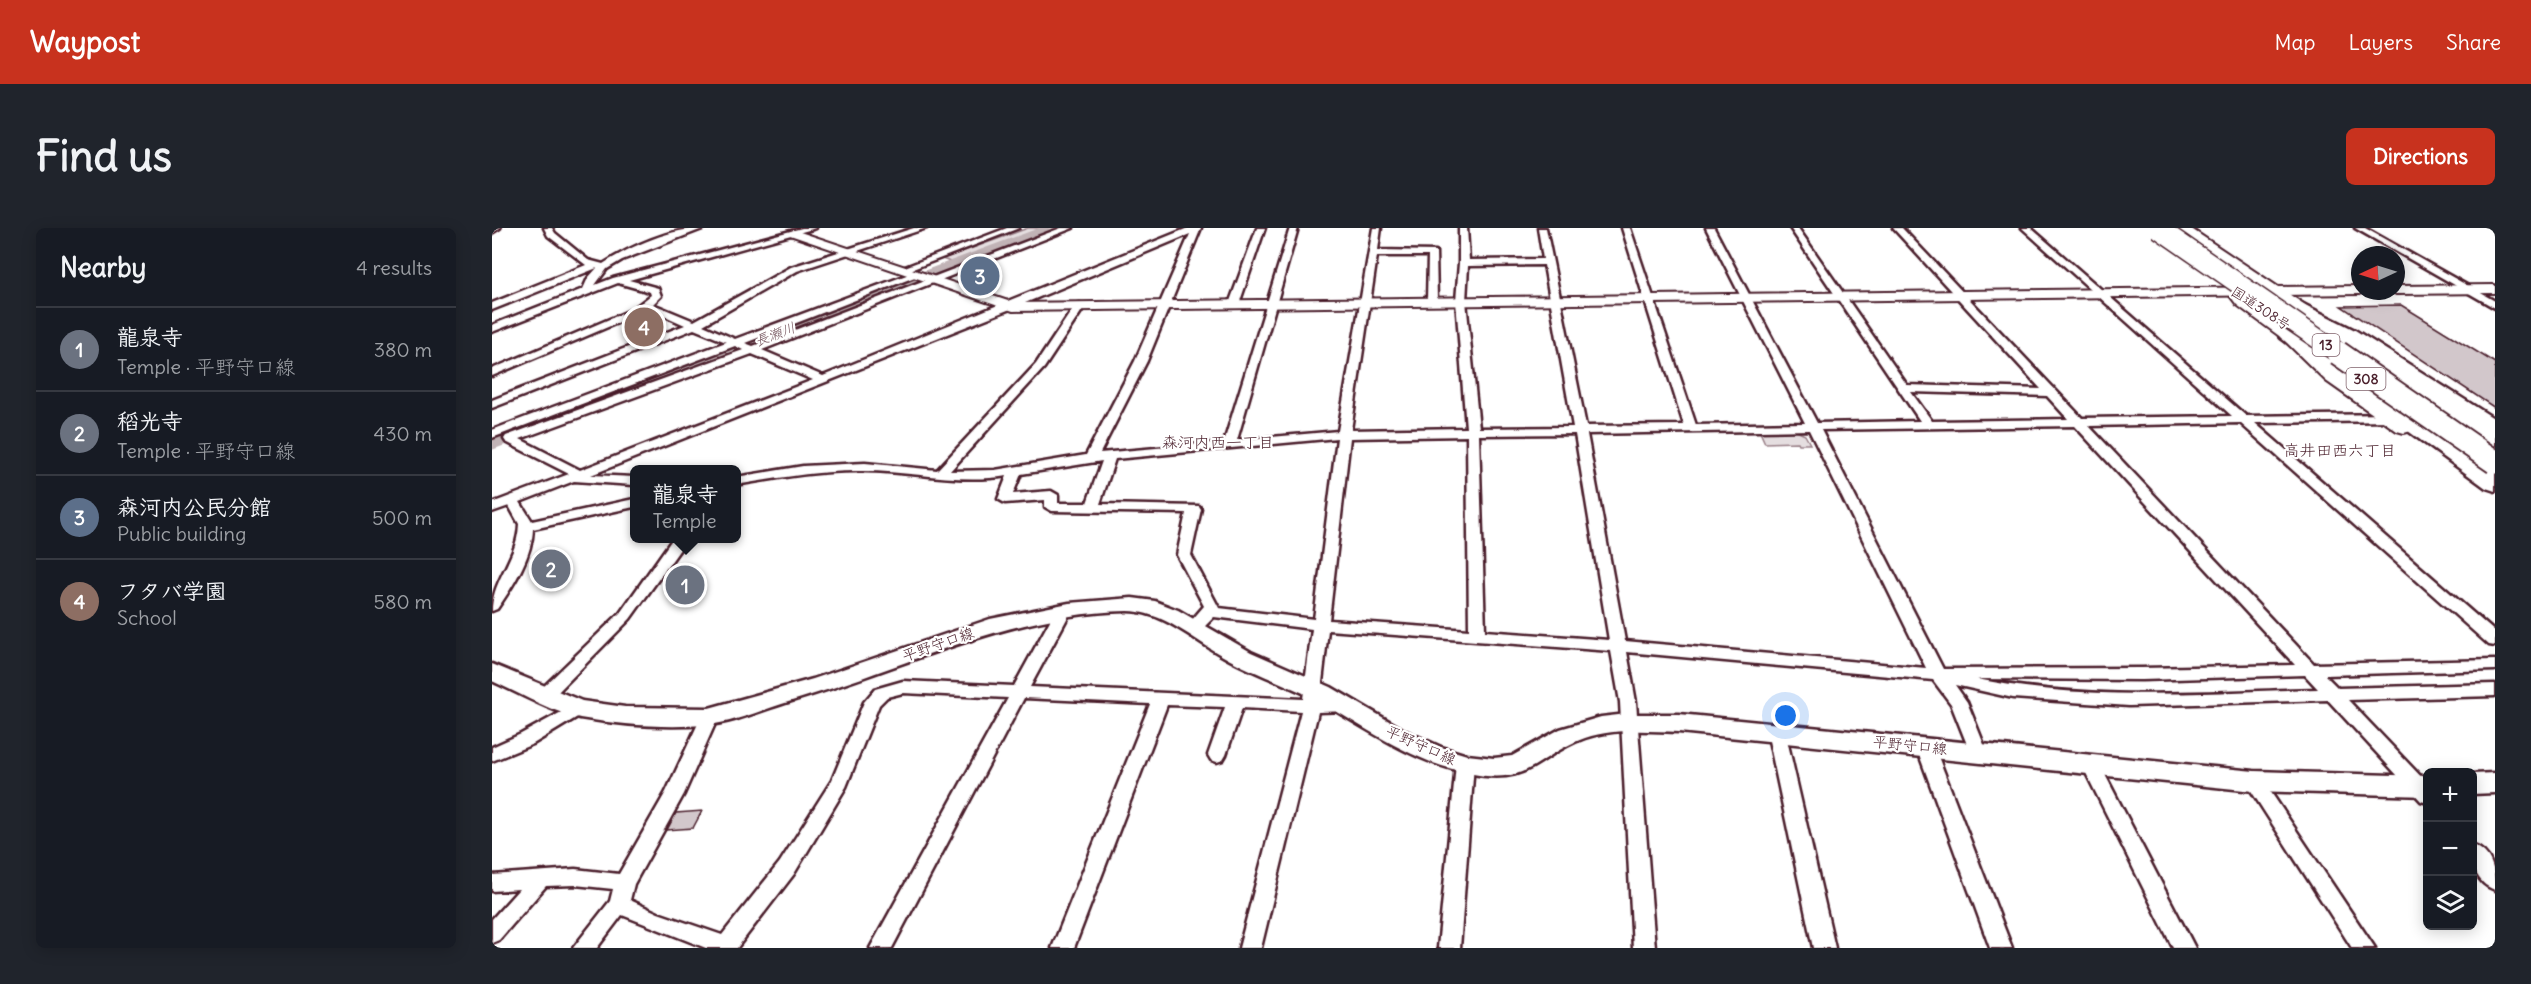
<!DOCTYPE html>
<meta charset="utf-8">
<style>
:root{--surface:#171b24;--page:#20242c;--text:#f1f3f6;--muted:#9ea1a6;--line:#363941;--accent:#c8321e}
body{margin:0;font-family:Delius,"Klee One",sans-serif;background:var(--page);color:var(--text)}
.controls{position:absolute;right:18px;bottom:18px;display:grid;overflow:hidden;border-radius:9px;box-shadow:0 3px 15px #0003}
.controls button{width:54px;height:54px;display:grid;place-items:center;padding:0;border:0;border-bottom:2px solid var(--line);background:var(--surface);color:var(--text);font:30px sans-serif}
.compass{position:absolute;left:1859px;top:18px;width:54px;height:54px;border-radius:50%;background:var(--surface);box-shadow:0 3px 15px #0003;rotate:266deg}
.you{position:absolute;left:1294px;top:488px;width:21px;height:21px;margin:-15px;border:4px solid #fff;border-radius:50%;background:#1a73e8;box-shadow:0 0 0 9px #1a73e833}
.badge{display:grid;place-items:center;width:39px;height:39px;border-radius:50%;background:var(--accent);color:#fff;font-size:20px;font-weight:700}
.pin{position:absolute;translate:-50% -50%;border:3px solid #fff;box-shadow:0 2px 6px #0006}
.popup{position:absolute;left:138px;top:237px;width:111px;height:78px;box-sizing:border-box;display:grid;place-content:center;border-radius:9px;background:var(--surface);filter:drop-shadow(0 2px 4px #0005);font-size:20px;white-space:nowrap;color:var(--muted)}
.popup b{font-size:22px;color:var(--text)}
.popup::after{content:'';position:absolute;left:50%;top:100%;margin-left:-12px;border:12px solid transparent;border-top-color:var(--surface)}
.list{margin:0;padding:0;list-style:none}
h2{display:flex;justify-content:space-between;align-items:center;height:78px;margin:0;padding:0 24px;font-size:26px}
h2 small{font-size:20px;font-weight:400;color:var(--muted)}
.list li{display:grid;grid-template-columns:39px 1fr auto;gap:18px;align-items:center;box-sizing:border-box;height:84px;padding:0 24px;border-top:2px solid var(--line)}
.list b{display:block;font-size:22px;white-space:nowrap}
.list p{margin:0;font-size:20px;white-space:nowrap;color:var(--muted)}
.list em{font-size:20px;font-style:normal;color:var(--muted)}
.icon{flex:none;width:33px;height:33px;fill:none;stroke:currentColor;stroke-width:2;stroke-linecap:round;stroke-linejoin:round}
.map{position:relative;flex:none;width:2003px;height:720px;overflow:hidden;border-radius:9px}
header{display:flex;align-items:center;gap:36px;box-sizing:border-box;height:84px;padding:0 30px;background:var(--accent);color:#fff}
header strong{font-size:28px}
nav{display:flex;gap:33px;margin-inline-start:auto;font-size:21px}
.intro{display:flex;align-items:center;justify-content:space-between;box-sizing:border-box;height:144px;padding:0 36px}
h1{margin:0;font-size:42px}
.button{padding:15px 27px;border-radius:9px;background:var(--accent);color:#fff;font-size:21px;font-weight:700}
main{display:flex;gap:36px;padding:0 36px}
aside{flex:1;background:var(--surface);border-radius:9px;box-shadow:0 3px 15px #0003}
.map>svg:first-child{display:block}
.green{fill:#e5dee0;stroke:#987e86;stroke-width:1.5}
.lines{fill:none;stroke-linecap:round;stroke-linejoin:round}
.river{fill:#c1b3b6;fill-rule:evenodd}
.building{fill:#d2c7cb;stroke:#4a1f2b;stroke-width:1.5}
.minor-casing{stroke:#4a1f2b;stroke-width:5}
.tertiary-casing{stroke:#4a1f2b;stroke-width:4}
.secondary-casing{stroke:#4a1f2b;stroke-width:5}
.trunk-casing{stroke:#4a1f2b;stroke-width:4}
.motorway-casing{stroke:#4a1f2b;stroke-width:5}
.minor{fill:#fff;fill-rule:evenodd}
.tertiary{fill:#fff;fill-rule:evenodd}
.secondary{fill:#fff;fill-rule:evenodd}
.trunk{fill:#fff;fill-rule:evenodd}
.motorway{fill:#fff;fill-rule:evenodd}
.motorway-bridge-far1-casing{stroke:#4a1f2b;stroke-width:22;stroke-linecap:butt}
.motorway-bridge-casing{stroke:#4a1f2b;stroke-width:27;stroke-linecap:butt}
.motorway-bridge-far1{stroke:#fff;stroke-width:19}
.motorway-bridge{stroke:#fff;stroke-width:23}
.labels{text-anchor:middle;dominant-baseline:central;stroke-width:4.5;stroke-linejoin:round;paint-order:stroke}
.far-street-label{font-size:14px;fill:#4a1f2b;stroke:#fff}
.far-water-label{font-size:14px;font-style:italic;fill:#74535c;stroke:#fff}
.shield{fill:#fff;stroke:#80626b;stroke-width:1.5}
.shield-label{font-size:14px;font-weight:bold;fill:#4a1f2b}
.street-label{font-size:15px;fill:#4a1f2b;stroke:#fff}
.neighbourhood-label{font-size:16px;fill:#4a1f2b;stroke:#fff}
</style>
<header>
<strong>Waypost</strong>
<nav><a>Map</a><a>Layers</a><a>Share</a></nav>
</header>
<div class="intro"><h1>Find us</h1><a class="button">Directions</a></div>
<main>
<aside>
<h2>Nearby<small>4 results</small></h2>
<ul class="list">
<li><span class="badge" style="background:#6b7280">1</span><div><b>龍泉寺</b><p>Temple · 平野守口線</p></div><em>380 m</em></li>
<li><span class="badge" style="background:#6b7280">2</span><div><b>稻光寺</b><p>Temple · 平野守口線</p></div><em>430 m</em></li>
<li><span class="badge" style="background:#5c6f8a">3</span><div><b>森河内公民分館</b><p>Public building</p></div><em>500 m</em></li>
<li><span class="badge" style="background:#8d6e63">4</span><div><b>フタバ学園</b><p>School</p></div><em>580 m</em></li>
</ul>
</aside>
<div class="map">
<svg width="2003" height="720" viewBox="0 0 2003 720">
<rect width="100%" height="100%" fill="#fff"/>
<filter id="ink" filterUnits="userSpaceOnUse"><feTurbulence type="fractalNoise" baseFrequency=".0167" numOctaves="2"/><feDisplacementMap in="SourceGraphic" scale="12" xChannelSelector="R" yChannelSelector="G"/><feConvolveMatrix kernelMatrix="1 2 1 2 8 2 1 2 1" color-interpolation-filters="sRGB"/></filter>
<g filter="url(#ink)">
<g class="green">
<polygon points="536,0 558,0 461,35 450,31"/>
<polygon points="1304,203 1313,207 1318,216 1307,216 1306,214 1273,215 1268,204"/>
</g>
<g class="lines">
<polygon class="river" points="547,0 576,0 573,4 0,222 0,203"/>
</g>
<g class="building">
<polygon points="1909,77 2003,135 2003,180 1849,78"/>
<polygon points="210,583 201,600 175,602 184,585"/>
</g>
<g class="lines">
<defs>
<g id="minor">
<polygon points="0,0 8,0 0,5"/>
<path d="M52,0H60L63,5L96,32L111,36C139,18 179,0 213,0L130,32L115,41L103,57L121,50L310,0H324L137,52L166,60L169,68L161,76L202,93L299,39L422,0H435L305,43L211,97L243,111L420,45L428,47L253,115L261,118L569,0H581L270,122L331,148L696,0H709L655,133L608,225L732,214L798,0H806L745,212L846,203L881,0H889L886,22L944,23L945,73L940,76L935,73L936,28H885L859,202L974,200L964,73L967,35V0H975L977,32L1051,31L1046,0H1054L1094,198L1192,197L1130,0H1138L1204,197L1313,195L1214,0H1222L1325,195L1428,193L1298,0H1306L1415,157L1549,161L1401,0H1410L1590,190L1740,188L1530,0H1539L1754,188L1902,186V192L1898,193L1763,195L2003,404V418L1997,417L1748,195L1597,198L1822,436L2003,432V442L1833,447L1846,460L2003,456V468L1856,472L1936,556V575L1929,573L1836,472L1637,478L1521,470L1463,457L1475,474L1495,524L1492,529L1486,531L1480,529L1459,476L1441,452L1135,424L1144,474L1163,720H1141L1128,474L1119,423L836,402L828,472L859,475L862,479L859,483L826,484L769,720H747L809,483L750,480L734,527L731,532L725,534L719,532L716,527L733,479L675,477L582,720H560L658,476L532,470L400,720H378L516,470L411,465L395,469L387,477L354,559L302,646L245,720H214L130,687L105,720H81L118,673L121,661L83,657L54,658L7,712L0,715V691L27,661L0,663V647L83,641L127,646L174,564L211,485H223L226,489L192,566L142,656L138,672L166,685L230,707L288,634L340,552L372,474L383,461L411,453L522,458L562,385L570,380L578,385L538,459L811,471L820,401L722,389L707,404H695L693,400L712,378L685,327L694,285L560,283L553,279V272L513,275L506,271L515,248C466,256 420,243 372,243C329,242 287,250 244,257V249L311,238L373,235L445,242L544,136L584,76L588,75L593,78L552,140L458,243L503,242L594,227L643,133L698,6L521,80L99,247L142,249V257L82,253L28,274L40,293L142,271V279L41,301C40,329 21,358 5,381L0,383C0,351 26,330 27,296L17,278L0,284V275L77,246L14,214L12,211L14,208L251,122L243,118L0,210V202L234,114L202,101L0,180V172L193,97L155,80L149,85L0,148V141L141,81L159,67L158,64L126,55L0,104V97L91,61L96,50L105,40L0,82V75L94,37L56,8ZM1052,37L1081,199L987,200L974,73L976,38ZM260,126L321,152L88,242L28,211ZM1419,164L1555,168L1576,191L1440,193ZM1583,198L1803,437L1650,440L1451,441L1329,202ZM1317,202L1434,440L1133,413L1095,206ZM1083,206L1117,412L993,403L987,207ZM975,208L977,402L837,392L858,210ZM845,210L822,391L727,380L699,327L709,281L707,278L608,276L623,231ZM610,233L595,275H566V267L559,263L521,266L529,246ZM1813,447L1826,461C1713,464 1597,474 1485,451L1650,452Z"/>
<polygon points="515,0 527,0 413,44 405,42"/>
<polygon points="765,0 773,0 747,76 738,78 737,76"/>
<polygon points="1863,0 1873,0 2003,73 2003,80"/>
<polygon points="181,310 196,310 138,391 58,472 46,472 44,468 46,464 128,385"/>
<polygon points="86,475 92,477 95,481 92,485 41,516 0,533 0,519 29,506"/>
<polygon points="1284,497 1290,499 1293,503 1343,720 1321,720 1275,503 1278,499"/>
<polygon points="1433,512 1439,513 1442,518 1520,720 1498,720 1424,518 1427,513"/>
<polygon points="973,529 979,531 982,536 968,720 946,720 964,536 967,531"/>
<polygon points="1599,530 1605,532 1608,537 1703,720 1681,720 1590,537 1593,532"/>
<polygon points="1762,546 1768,548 1883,720 1860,720 1756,558 1753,553 1756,548"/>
<path d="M1980,617C2001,624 2003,644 2003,662C1983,655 1980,636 1980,617Z"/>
</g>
<g id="tertiary">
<polygon points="302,2 522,75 1868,58 1868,63 1874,63 1868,66 521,83 298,7 296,5"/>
<polygon points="2003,57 2003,65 1904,66 1898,63 1904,63 1904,58"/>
</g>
<g id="secondary">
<path d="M640,370L663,373L686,382L759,424L839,459L914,503L949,519L975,527L1002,530L1020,528L1068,501L1109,489L1135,486H1187L1762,543L1936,548V568L1762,563L1187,504C1156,503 1122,500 1093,510C1043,528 1039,559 976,545C918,533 873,499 823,471C793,455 760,445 731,428C700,411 671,383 635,383C515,385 406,443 293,475C270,482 238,496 214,497C173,500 128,497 88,490C60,484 26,465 0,453V436L90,473L133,479L217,480L321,451L498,391L577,375Z"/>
<polygon points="2003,545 2003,565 1980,566 1980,546"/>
</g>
<g id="trunk">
<polygon points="1681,0 1698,0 2003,204 2003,220 1996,218"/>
<polygon points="1743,59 1749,60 1757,69 1802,102 1848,145 1919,195 1922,199 1919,203 1912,205 1905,203 1834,153 1790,110 1745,77 1735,64"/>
</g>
<g id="motorway">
<polygon points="1801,71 1863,102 2003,191 2003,208 1995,206 1849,110 1794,81 1791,77 1794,73"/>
<polygon points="1796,100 1803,102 2003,243 2003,263 1994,260 1789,110 1786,106 1789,102"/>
</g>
</defs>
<use href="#minor" class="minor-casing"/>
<use href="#tertiary" class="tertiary-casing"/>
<use href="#secondary" class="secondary-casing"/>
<use href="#trunk" class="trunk-casing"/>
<use href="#motorway" class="motorway-casing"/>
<use href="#minor" class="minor"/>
<use href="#tertiary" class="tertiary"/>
<use href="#secondary" class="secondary"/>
<use href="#trunk" class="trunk"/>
<use href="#motorway" class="motorway"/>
<defs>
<polyline id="motorway-bridge-far1" points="1666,0 1848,126"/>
<polyline id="motorway-bridge" points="1846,125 2003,234"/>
</defs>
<use href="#motorway-bridge-far1" class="motorway-bridge-far1-casing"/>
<use href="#motorway-bridge" class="motorway-bridge-casing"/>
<use href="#motorway-bridge-far1" class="motorway-bridge-far1"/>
<use href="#motorway-bridge" class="motorway-bridge"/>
</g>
</g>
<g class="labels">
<g class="far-street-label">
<text transform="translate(1769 80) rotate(33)">国道308号</text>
</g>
<g class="far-water-label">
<text transform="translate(283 106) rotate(-21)">長瀬川</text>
</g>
<g class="shield">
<rect x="1820.5" y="106" width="27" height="22" rx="4.5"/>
<rect x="1854.5" y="140" width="39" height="22" rx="4.5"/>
</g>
<g class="shield-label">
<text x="1834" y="117">13</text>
<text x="1874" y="151">308</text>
</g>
<g class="street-label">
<text transform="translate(446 416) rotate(-19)">平野守口線</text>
<text transform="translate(929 517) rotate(24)">平野守口線</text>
<text transform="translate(1418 517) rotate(6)">平野守口線</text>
</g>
<g class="neighbourhood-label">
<text x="726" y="214">森河内西一丁目</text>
<text x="1848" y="222">高井田西六丁目</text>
</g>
</g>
</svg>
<div class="controls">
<button>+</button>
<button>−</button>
<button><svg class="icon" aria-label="layers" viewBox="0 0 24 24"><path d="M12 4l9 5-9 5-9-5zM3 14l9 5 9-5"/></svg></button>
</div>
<svg class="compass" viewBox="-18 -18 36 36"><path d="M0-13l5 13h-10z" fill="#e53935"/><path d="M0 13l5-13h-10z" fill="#9ea1a6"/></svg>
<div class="you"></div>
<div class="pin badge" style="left:193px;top:357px;background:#6b7280">1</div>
<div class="popup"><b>龍泉寺</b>Temple</div>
<div class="pin badge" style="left:59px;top:341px;background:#6b7280">2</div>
<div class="pin badge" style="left:488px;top:48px;background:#5c6f8a">3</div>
<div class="pin badge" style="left:152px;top:99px;background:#8d6e63">4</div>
</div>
</main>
